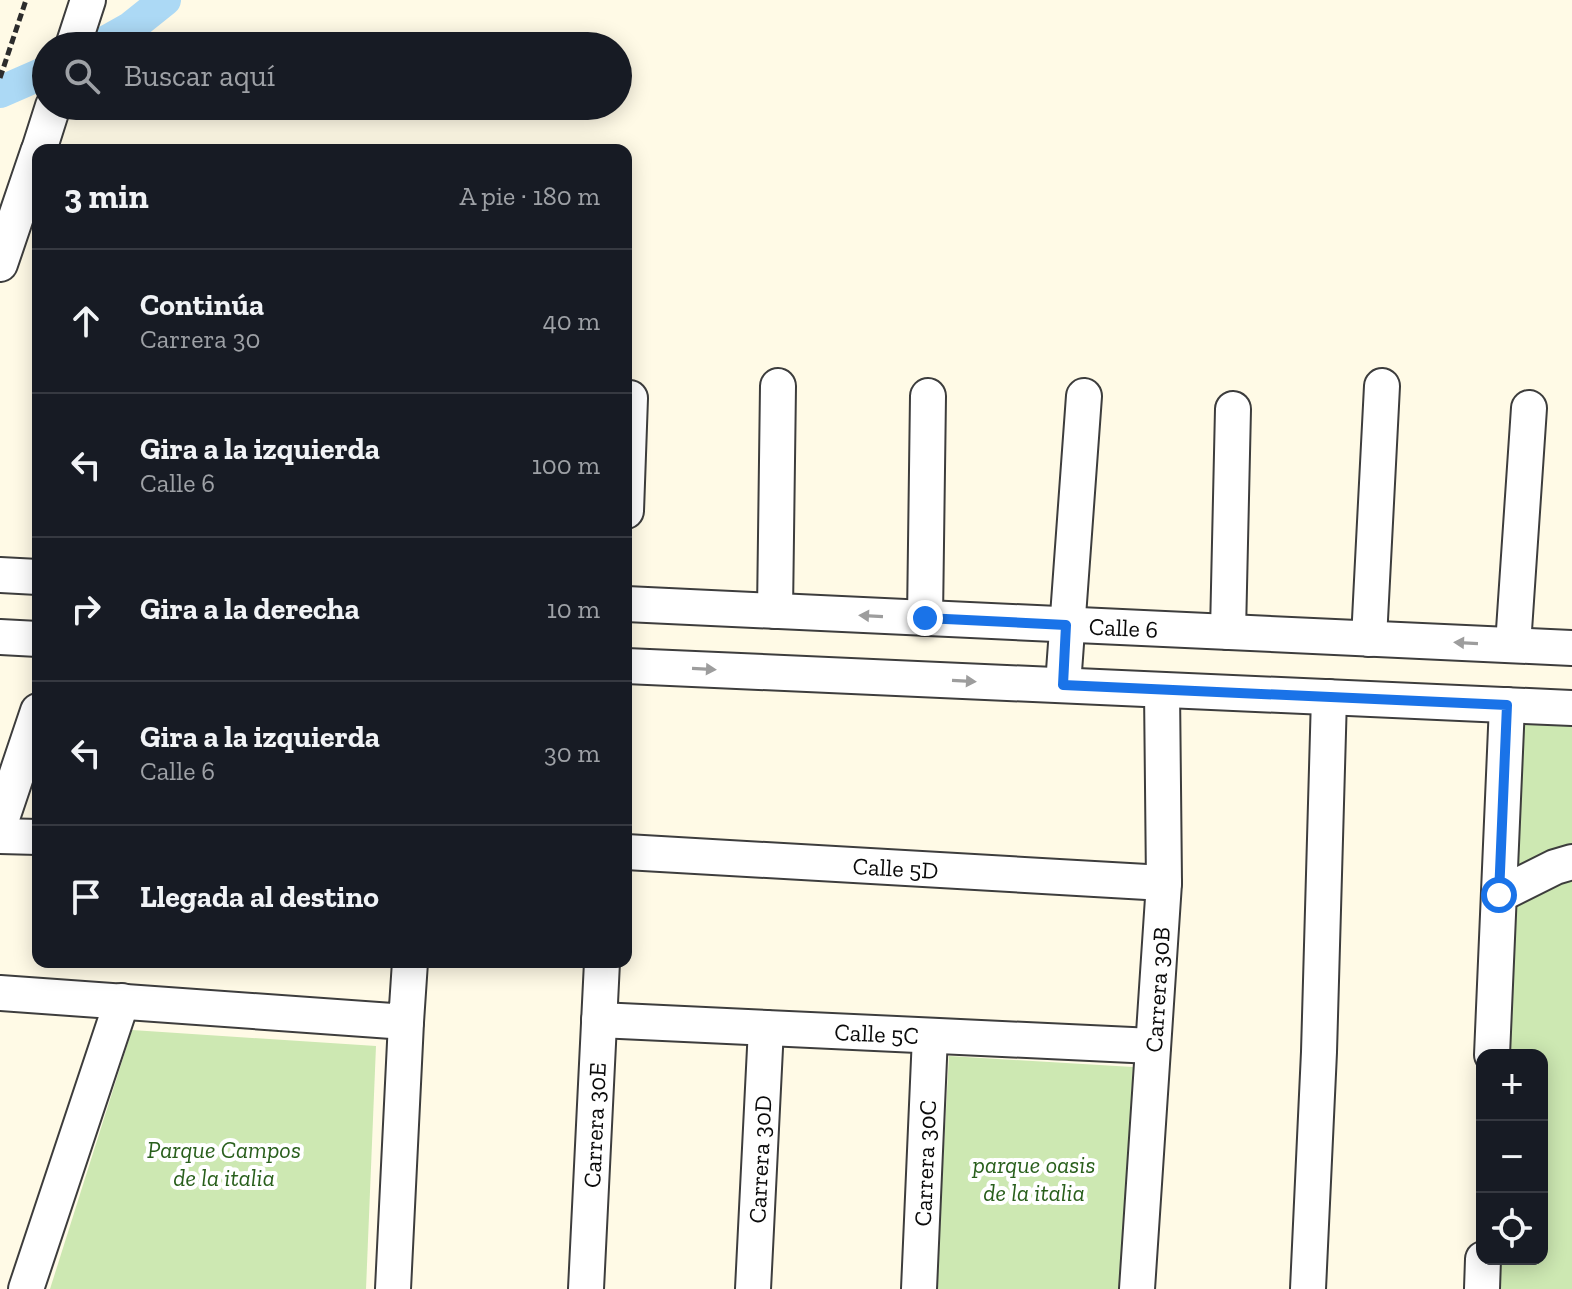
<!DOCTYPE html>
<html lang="es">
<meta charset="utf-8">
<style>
:root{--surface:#171b24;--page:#20242c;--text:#f1f3f6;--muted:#9ea1a6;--line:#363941}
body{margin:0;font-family:"Zilla Slab",serif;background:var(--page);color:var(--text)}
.controls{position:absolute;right:24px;bottom:24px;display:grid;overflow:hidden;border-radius:16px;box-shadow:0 4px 20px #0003}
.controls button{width:72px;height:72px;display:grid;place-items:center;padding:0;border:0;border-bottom:2px solid var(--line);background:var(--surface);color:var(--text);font:40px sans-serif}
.stop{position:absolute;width:24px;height:24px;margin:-18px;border:6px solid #1a73e8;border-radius:50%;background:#fff}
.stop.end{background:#1a73e8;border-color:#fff;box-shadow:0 2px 8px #0008}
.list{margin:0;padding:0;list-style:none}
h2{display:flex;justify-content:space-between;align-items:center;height:104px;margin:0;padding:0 32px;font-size:34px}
h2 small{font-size:26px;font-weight:400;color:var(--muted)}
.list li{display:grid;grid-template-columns:52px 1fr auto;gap:24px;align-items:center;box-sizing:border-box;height:144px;padding:0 32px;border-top:2px solid var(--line)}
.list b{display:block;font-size:30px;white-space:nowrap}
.list p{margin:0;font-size:26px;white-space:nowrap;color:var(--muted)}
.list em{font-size:26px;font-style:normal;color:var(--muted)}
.icon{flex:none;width:44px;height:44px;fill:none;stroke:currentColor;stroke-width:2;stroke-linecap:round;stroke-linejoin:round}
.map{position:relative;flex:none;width:1572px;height:1289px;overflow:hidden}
.search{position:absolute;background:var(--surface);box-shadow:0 4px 20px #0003;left:32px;top:32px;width:600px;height:88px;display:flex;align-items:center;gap:20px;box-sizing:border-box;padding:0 28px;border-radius:44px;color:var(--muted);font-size:30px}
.panel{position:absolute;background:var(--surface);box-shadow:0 4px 20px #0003;left:32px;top:144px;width:600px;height:824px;border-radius:16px}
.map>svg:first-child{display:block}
.green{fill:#cde8b2}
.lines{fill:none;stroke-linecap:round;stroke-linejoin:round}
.canal{stroke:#acd9f5;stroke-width:32}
.minor-casing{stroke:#3d3d3d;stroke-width:38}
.path{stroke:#2c2c2c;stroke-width:5;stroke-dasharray:8 4;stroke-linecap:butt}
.minor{stroke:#fff;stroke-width:34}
.oneway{fill:#9d9d9d}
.route{stroke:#1a73e8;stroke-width:10}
.labels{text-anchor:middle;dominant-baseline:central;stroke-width:8;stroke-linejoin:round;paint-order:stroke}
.street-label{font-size:24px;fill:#0a0a0a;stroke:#fff}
.park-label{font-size:24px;font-style:italic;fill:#295f1c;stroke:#fff}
</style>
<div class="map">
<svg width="1572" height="1289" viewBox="0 0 1572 1289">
<rect width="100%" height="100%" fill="#fffae6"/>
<g class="green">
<polygon points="1512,714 1572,720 1572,856 1503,886"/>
<polygon points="1572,872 1572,1289 1498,1289 1499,1259 1542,1259 1542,1055 1502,1055 1505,902"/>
<polygon points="132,1030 376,1046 366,1289 50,1289"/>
<polygon points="949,1056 1133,1067 1120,1289 936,1289"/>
</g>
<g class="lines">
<g class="canal">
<polyline points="98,46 130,28 165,0"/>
<polyline points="0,92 46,72"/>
</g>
<defs>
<g id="minor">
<polyline points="73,46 88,0"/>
<polyline points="39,150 53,106"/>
<polyline points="0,264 38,152"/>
<polyline points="626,511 630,398"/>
<polyline points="0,575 38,577"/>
<path id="s1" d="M626,604L1572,648"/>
<polyline points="775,611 778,386"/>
<polyline points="925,618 928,396"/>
<polyline points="1228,632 1233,409"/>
<polyline points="0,637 38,639"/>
<polyline points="1369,639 1382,386"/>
<polyline points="1513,645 1529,408"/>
<polyline points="626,666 1572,708"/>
<polyline points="1063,685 1084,396"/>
<polyline points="0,824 38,711"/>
<polyline points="0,836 38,837"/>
<path id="s2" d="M626,852L1164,883"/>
<polyline points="1499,895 1555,867 1572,862"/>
<polyline points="0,993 406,1022 410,962"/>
<path id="s3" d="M599,1020L1153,1046"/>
<polyline points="1492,1055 1507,705"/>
<polyline points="26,1289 122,1001"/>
<polyline points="393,1289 406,1022"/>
<path id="s4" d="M586,1289L602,962"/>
<path id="s5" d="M753,1289L766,1028"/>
<path id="s6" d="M919,1289L930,1036"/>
<path id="s7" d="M1137,1289L1164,883L1162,690"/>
<polyline points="1308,1289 1319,1052 1329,697"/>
<polyline points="1482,1289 1483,1259"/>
</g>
</defs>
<use href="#minor" class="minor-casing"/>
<polyline class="path" points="0,78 26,0"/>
<use href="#minor" class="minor"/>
</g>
<defs><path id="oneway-solid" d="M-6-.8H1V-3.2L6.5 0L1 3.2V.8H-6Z" transform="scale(2)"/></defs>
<g class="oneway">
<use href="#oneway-solid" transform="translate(871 616) rotate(-177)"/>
<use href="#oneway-solid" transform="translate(1466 643) rotate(-177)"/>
<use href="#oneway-solid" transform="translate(704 669) rotate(3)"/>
<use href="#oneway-solid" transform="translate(964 681) rotate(3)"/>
</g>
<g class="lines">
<polyline class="route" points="925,618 1066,625 1063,685 1507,705 1499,895"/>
</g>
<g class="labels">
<g class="street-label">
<text stroke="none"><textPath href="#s1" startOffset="498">Calle 6</textPath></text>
<text stroke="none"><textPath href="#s2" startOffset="270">Calle 5D</textPath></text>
<text stroke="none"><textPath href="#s7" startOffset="300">Carrera 30B</textPath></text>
<text stroke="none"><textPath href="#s3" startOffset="278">Calle 5C</textPath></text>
<text stroke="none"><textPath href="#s4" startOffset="164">Carrera 30E</textPath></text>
<text stroke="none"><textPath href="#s5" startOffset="130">Carrera 30D</textPath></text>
<text stroke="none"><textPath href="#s6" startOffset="126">Carrera 30C</textPath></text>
</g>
<g class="park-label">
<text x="224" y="1149">Parque Campos<tspan x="224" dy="28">de la italia</tspan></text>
<text x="1034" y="1164">parque oasis<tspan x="1034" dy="28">de la italia</tspan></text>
</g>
</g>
</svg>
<div class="controls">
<button>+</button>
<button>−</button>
<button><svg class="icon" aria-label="locate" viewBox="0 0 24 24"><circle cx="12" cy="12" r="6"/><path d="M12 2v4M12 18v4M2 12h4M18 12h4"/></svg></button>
</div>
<div class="stop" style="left:1499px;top:895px"></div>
<div class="stop end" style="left:925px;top:618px"></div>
<div class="search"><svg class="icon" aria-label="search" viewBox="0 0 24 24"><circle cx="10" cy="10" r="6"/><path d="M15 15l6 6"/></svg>Buscar aquí</div>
<section class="panel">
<h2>3 min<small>A pie · 180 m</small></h2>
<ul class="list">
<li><svg class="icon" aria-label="ahead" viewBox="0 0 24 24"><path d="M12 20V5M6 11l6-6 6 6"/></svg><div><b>Continúa</b><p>Carrera 30</p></div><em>40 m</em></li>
<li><svg class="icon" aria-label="left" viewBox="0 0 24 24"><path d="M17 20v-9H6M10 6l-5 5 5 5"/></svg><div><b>Gira a la izquierda</b><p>Calle 6</p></div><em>100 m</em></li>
<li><svg class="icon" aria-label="right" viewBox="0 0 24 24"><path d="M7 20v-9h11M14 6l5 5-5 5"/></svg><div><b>Gira a la derecha</b></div><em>10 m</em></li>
<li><svg class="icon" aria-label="left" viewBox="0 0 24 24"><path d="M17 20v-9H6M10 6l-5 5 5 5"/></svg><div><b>Gira a la izquierda</b><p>Calle 6</p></div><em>30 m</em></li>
<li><svg class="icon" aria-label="arrive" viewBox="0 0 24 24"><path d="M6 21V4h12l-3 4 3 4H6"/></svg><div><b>Llegada al destino</b></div></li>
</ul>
</section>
</div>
